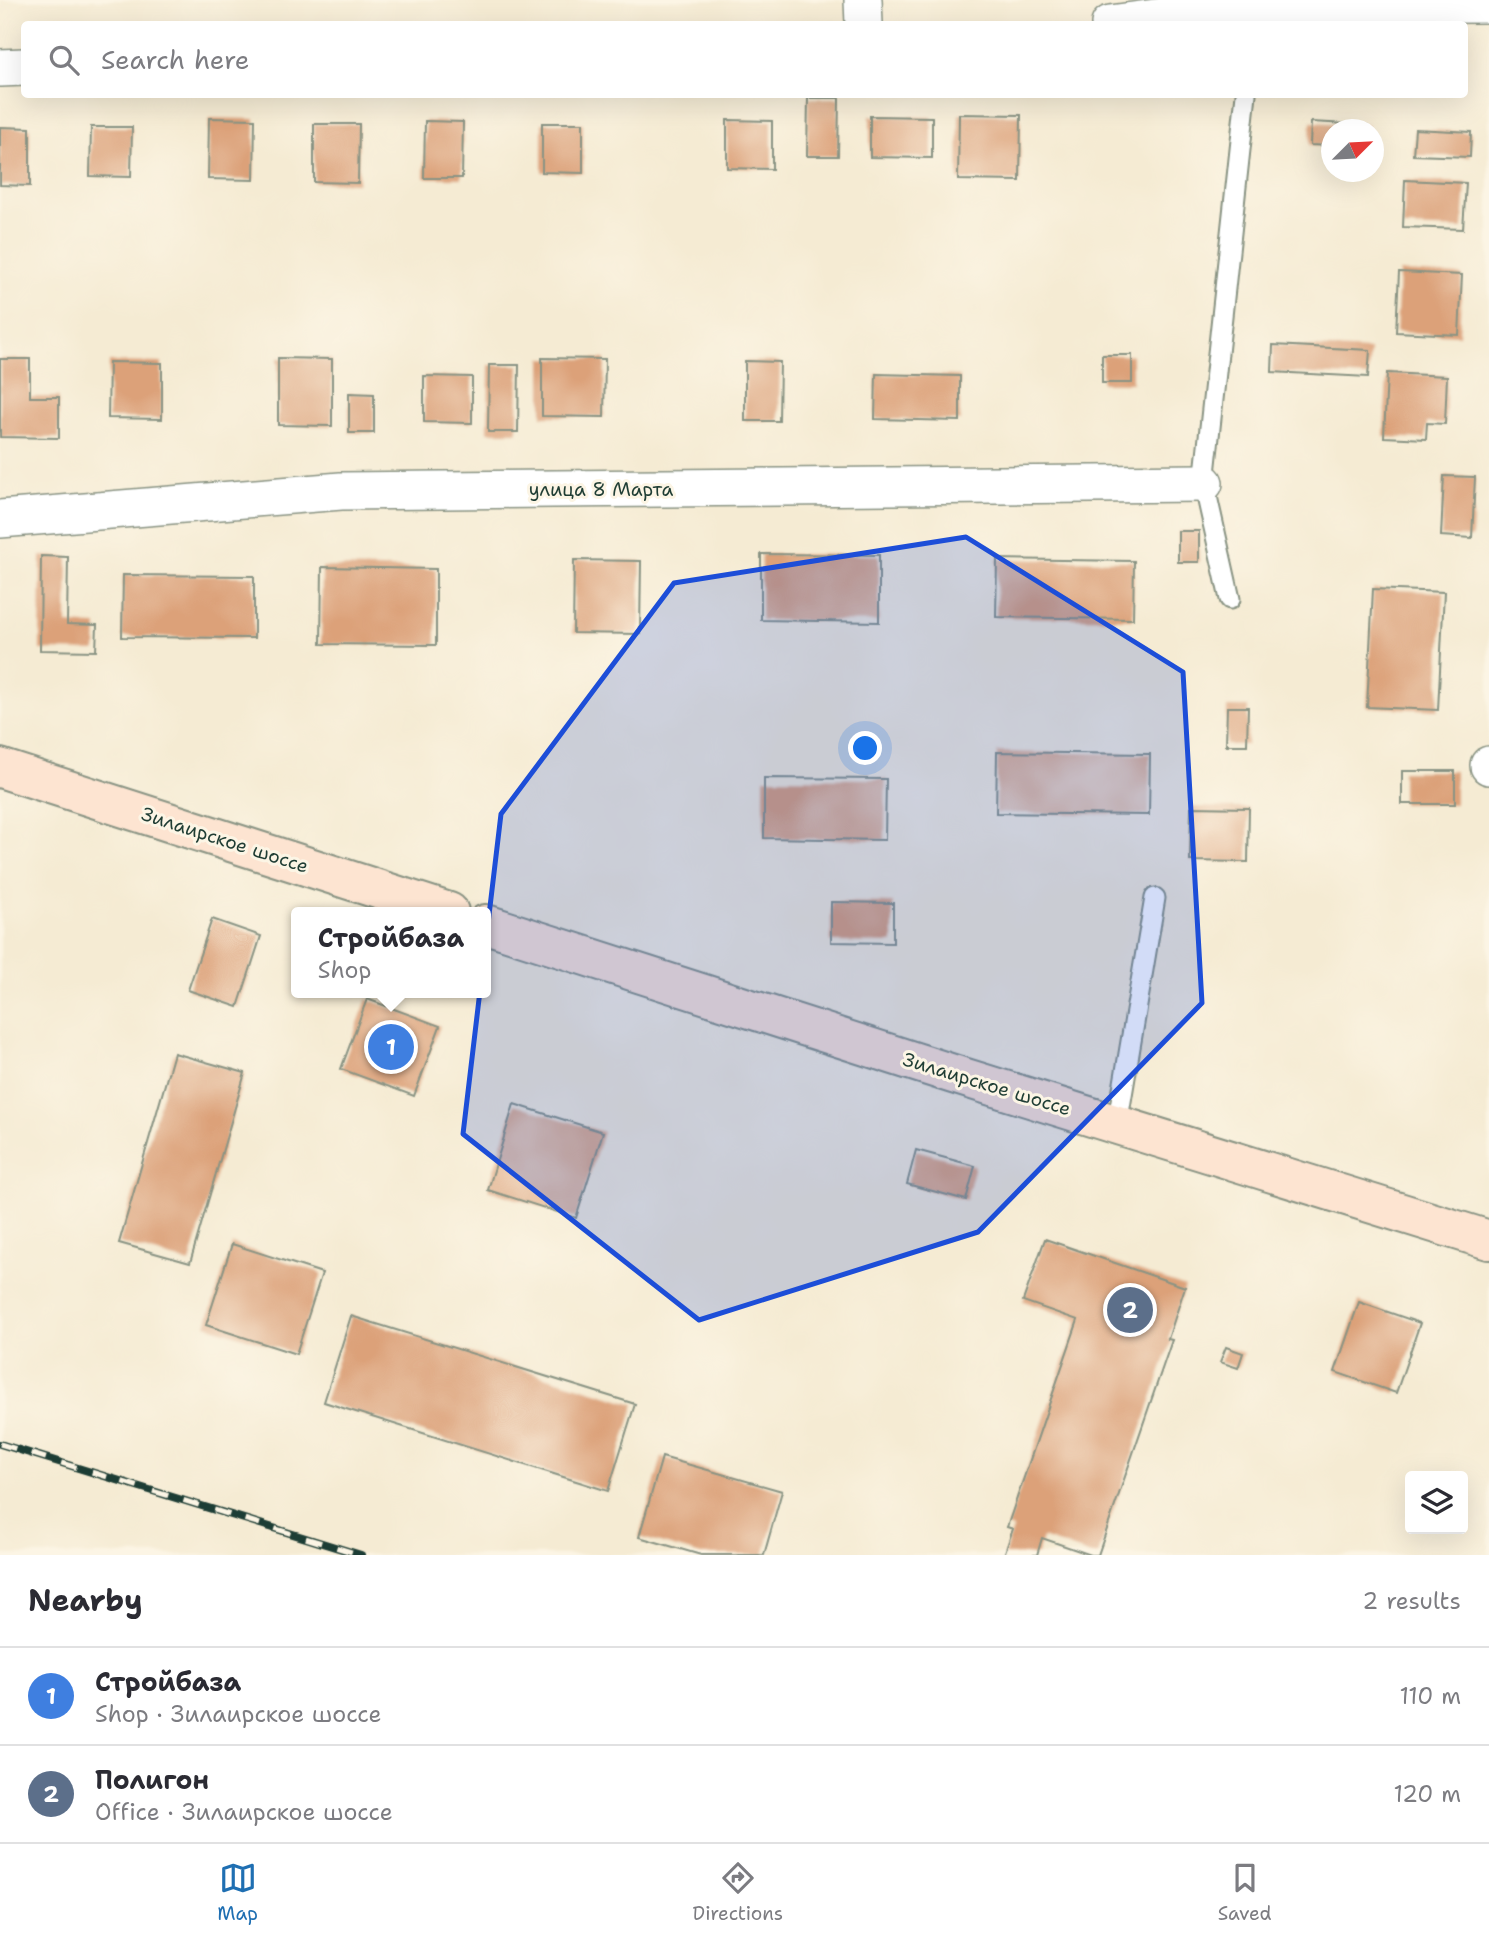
<!DOCTYPE html>
<meta charset="utf-8">
<style>
:root{--surface:#fff;--page:#f7f7f7;--text:#2b2b33;--muted:#7c7c81;--line:#e1e1e2;--accent:#1f6fb2}
body{margin:0;font-family:"Shantell Sans",sans-serif;background:var(--page);color:var(--text)}
.controls{position:absolute;right:21px;bottom:21px;display:grid;overflow:hidden;border-radius:7px;box-shadow:0 7px 28px #0002}
.controls button{width:63px;height:63px;display:grid;place-items:center;padding:0;border:0;border-bottom:2px solid var(--line);background:var(--surface);color:var(--text);font:35px sans-serif}
.compass{position:absolute;left:1321px;top:119px;width:63px;height:63px;border-radius:50%;background:var(--surface);box-shadow:0 7px 28px #0002;rotate:66deg}
.you{position:absolute;left:866px;top:749px;width:24px;height:24px;margin:-18px;border:5px solid #fff;border-radius:50%;background:#1a73e8;box-shadow:0 0 0 10px #1a73e833}
.badge{display:grid;place-items:center;width:46px;height:46px;border-radius:50%;background:var(--accent);color:#fff;font-size:23px;font-weight:700}
.pin{position:absolute;translate:-50% -50%;border:4px solid #fff;box-shadow:0 2px 7px #0006}
.popup{position:absolute;left:291px;top:907px;width:200px;height:91px;box-sizing:border-box;display:grid;place-content:center;border-radius:7px;background:var(--surface);filter:drop-shadow(0 2px 5px #0005);font-size:23px;white-space:nowrap;color:var(--muted)}
.popup b{font-size:26px;color:var(--text)}
.popup::after{content:'';position:absolute;left:50%;top:100%;margin-left:-14px;border:14px solid transparent;border-top-color:var(--surface)}
.list{margin:0;padding:0;list-style:none}
h2{display:flex;justify-content:space-between;align-items:center;height:91px;margin:0;padding:0 28px;font-size:30px}
h2 small{font-size:23px;font-weight:400;color:var(--muted)}
.list li{display:grid;grid-template-columns:46px 1fr auto;gap:21px;align-items:center;box-sizing:border-box;height:98px;padding:0 28px;border-top:2px solid var(--line)}
.list b{display:block;font-size:26px;white-space:nowrap}
.list p{margin:0;font-size:23px;white-space:nowrap;color:var(--muted)}
.list em{font-size:23px;font-style:normal;color:var(--muted)}
.icon{flex:none;width:38px;height:38px;fill:none;stroke:currentColor;stroke-width:2;stroke-linecap:round;stroke-linejoin:round}
.map{position:relative;flex:none;width:1489px;height:1555px;overflow:hidden}
.search{position:absolute;background:var(--surface);box-shadow:0 7px 28px #0002;left:21px;right:21px;top:21px;height:77px;display:flex;align-items:center;gap:18px;box-sizing:border-box;padding:0 24px;border-radius:7px;color:var(--muted);font-size:26px}
.sheet{height:287px;background:var(--surface)}
nav{display:flex;justify-content:space-around;align-items:center;box-sizing:border-box;height:98px;border-top:2px solid var(--line);background:var(--surface);font-size:19px;color:var(--muted)}
nav a{display:grid;justify-items:center;gap:4px}
nav .on{color:var(--accent)}
.map>svg:first-child{display:block}
.building{fill:#dca179}
.lines{fill:none;stroke-linecap:round;stroke-linejoin:round}
.lane-casing{stroke:#8a9484;stroke-width:23}
.street-casing{stroke:#8a9484;stroke-width:40}
.secondary-casing{stroke:#8a9484;stroke-width:42}
.lane{stroke:#fff;stroke-width:19}
.street{stroke:#fff;stroke-width:37}
.secondary{stroke:#fde4d1;stroke-width:38}
.rail-casing{stroke:#1f3d34;stroke-width:8}
.rail{stroke:#fcf5e5;stroke-width:5;stroke-dasharray:16;stroke-linecap:butt}
.marked{fill:#1d4ed8;fill-opacity:0.2;stroke:#1d4ed8;stroke-width:5;stroke-linejoin:round}
.labels{text-anchor:middle;dominant-baseline:central;stroke-width:6;stroke-linejoin:round;paint-order:stroke}
.street-label{font-size:19px;fill:#1f3d34;stroke:#fcf5e5}
</style>
<div class="map">
<svg width="1489" height="1555" viewBox="0 0 1489 1555">
<rect width="100%" height="100%" fill="#fcf5e5"/>
<filter id="ink" filterUnits="userSpaceOnUse"><feTurbulence type="fractalNoise" baseFrequency=".0143" numOctaves="2"/><feDisplacementMap in="SourceGraphic" scale="14" xChannelSelector="R" yChannelSelector="G"/><feConvolveMatrix kernelMatrix="1 2 1 2 8 2 1 2 1" color-interpolation-filters="sRGB"/></filter>
<filter id="wash" filterUnits="userSpaceOnUse"><feTurbulence type="fractalNoise" baseFrequency=".00686" numOctaves="4" result="noise"/><feDisplacementMap in="SourceGraphic" scale="28" xChannelSelector="R" yChannelSelector="G"/><feGaussianBlur stdDeviation="1.57" result="paint"/><feColorMatrix in="noise" values="0 0 0 0 0 0 0 0 0 0 0 0 0 0 0 0 0 1.4 0 .05"/><feComposite in="paint" operator="in"/></filter>
<g filter="url(#wash)">
<rect width="100%" height="100%" fill="#f5ebd3"/>
<g id="blocks">
<g class="building">
<polygon points="808,98 839,98 838,156 807,156"/>
<polygon points="959,114 1021,115 1020,181 958,180"/>
<polygon points="870,116 932,117 932,158 870,157"/>
<polygon points="209,118 255,119 254,180 208,179"/>
<polygon points="727,120 772,121 772,169 727,168"/>
<polygon points="425,121 463,122 462,178 424,178"/>
<polygon points="1311,122 1367,125 1367,130 1332,130 1332,146 1310,145"/>
<polygon points="542,123 583,123 583,173 542,172"/>
<polygon points="314,124 359,124 358,183 314,182"/>
<polygon points="0,127 30,128 30,186 0,185"/>
<polygon points="91,127 132,127 131,177 90,176"/>
<polygon points="1415,129 1471,132 1470,157 1413,155"/>
<polygon points="1405,180 1466,183 1463,229 1403,227"/>
<polygon points="1399,272 1462,275 1459,335 1396,332"/>
<polygon points="1273,345 1370,350 1368,377 1272,372"/>
<rect x="1102" y="355" width="30" height="28"/>
<polygon points="278,358 332,359 332,426 278,425"/>
<polygon points="542,358 605,359 604,417 542,416"/>
<polygon points="0,359 30,359 30,397 59,397 59,438 0,437"/>
<polygon points="745,361 780,362 779,421 745,421"/>
<polygon points="109,362 162,363 162,419 108,418"/>
<polygon points="489,365 519,365 518,432 488,432"/>
<polygon points="1387,373 1447,376 1445,424 1427,423 1426,439 1384,437"/>
<polygon points="876,374 960,376 960,421 875,419"/>
<polygon points="424,376 472,377 472,423 424,422"/>
<polygon points="349,393 374,394 374,433 349,433"/>
<polygon points="1444,476 1475,477 1472,538 1441,536"/>
<rect x="1178" y="531" width="21" height="31"/>
<polygon points="761,554 879,555 879,622 761,620"/>
<polygon points="41,556 68,557 67,624 97,625 96,651 40,650"/>
<polygon points="997,559 1134,561 1133,619 996,617"/>
<polygon points="574,560 641,561 640,634 573,633"/>
<polygon points="322,567 436,569 436,645 321,644"/>
<polygon points="123,575 254,576 254,638 122,637"/>
<polygon points="1373,589 1444,592 1438,710 1367,707"/>
<polygon points="1227,707 1248,707 1247,745 1226,745"/>
<polygon points="997,752 1150,754 1149,815 996,813"/>
<rect x="1402" y="771" width="53" height="33"/>
<polygon points="764,778 886,779 885,840 764,838"/>
<polygon points="1191,807 1249,808 1248,862 1190,861"/>
<polygon points="831,902 893,903 893,943 831,942"/>
<polygon points="212,919 261,936 238,1007 188,990"/>
<polygon points="367,999 440,1026 414,1096 341,1069"/>
<polygon points="174,1053 245,1073 190,1263 119,1243"/>
<polygon points="514,1104 603,1132 576,1218 488,1190"/>
<polygon points="916,1150 975,1166 966,1200 907,1184"/>
<polygon points="1045,1239 1185,1287 1168,1339 1172,1340 1098,1555 1091,1555 1042,1538 1037,1555 1004,1555 1013,1529 1007,1527 1078,1320 1023,1301"/>
<polygon points="232,1244 322,1273 296,1354 206,1325"/>
<polygon points="1359,1302 1420,1323 1396,1393 1335,1372"/>
<polygon points="351,1316 635,1404 608,1491 324,1402"/>
<polygon points="1226,1347 1243,1353 1238,1368 1220,1362"/>
<polygon points="662,1457 782,1491 764,1555 701,1555 639,1537"/>
</g>
</g>
</g>
<g filter="url(#ink)">
<use href="#blocks" fill-opacity="0" stroke="#8a9484" stroke-width="2"/>
<g class="lines">
<defs>
<g id="lane">
<polyline points="1230,599 1204,483 1246,94"/>
<polyline points="1117,1125 1155,898"/>
</g>
<g id="street">
<polyline points="863,0 864,24"/>
<polyline points="1110,24 1255,5 1489,4"/>
<polyline points="0,68 24,67"/>
<polyline points="0,519 341,491 1204,483"/>
<polyline points="1489,766 1489,765"/>
</g>
<g id="secondary">
<polyline points="0,768 449,912"/>
<polyline points="486,924 953,1074 1489,1240"/>
</g>
</defs>
<use href="#lane" class="lane-casing"/>
<use href="#street" class="street-casing"/>
<use href="#secondary" class="secondary-casing"/>
<use href="#lane" class="lane"/>
<use href="#street" class="street"/>
<use href="#secondary" class="secondary"/>
<defs>
<polyline id="rail" points="0,1444 361,1555"/>
</defs>
<use href="#rail" class="rail-casing"/>
<use href="#rail" class="rail"/>
</g>
</g>
<path class="marked" d="M966,537L1183,672L1202,1003L978,1232L699,1320L463,1134L501,814L674,583Z"/>
<g class="labels">
<g class="street-label">
<text x="601" y="489">улица 8 Марта</text>
<text transform="translate(225 840) rotate(18)">Зилаирское шоссе</text>
<text transform="translate(987 1084) rotate(17)">Зилаирское шоссе</text>
</g>
</g>
</svg>
<div class="controls">
<button><svg class="icon" aria-label="layers" viewBox="0 0 24 24"><path d="M12 4l9 5-9 5-9-5zM3 14l9 5 9-5"/></svg></button>
</div>
<svg class="compass" viewBox="-18 -18 36 36"><path d="M0-13l5 13h-10z" fill="#e53935"/><path d="M0 13l5-13h-10z" fill="#7c7c81"/></svg>
<div class="you"></div>
<div class="pin badge" style="left:391px;top:1047px;background:#3f7fe0">1</div>
<div class="popup"><b>Стройбаза</b>Shop</div>
<div class="pin badge" style="left:1130px;top:1310px;background:#5c6f8a">2</div>
<div class="search"><svg class="icon" aria-label="search" viewBox="0 0 24 24"><circle cx="10" cy="10" r="6"/><path d="M15 15l6 6"/></svg>Search here</div>
</div>
<section class="sheet">
<h2>Nearby<small>2 results</small></h2>
<ul class="list">
<li><span class="badge" style="background:#3f7fe0">1</span><div><b>Стройбаза</b><p>Shop · Зилаирское шоссе</p></div><em>110 m</em></li>
<li><span class="badge" style="background:#5c6f8a">2</span><div><b>Полигон</b><p>Office · Зилаирское шоссе</p></div><em>120 m</em></li>
</ul>
</section>
<nav>
<a class="on"><svg class="icon" aria-label="map" viewBox="0 0 24 24"><path d="M3 6l6-2 6 2 6-2v14l-6 2-6-2-6 2zM9 4v14M15 6v14"/></svg>Map</a>
<a><svg class="icon" aria-label="directions" viewBox="0 0 24 24"><path d="M12 3l9 9-9 9-9-9zM9 14v-3h6M13 9l2 2-2 2"/></svg>Directions</a>
<a><svg class="icon" aria-label="saved" viewBox="0 0 24 24"><path d="M7 4h10v16l-5-4-5 4z"/></svg>Saved</a>
</nav>
